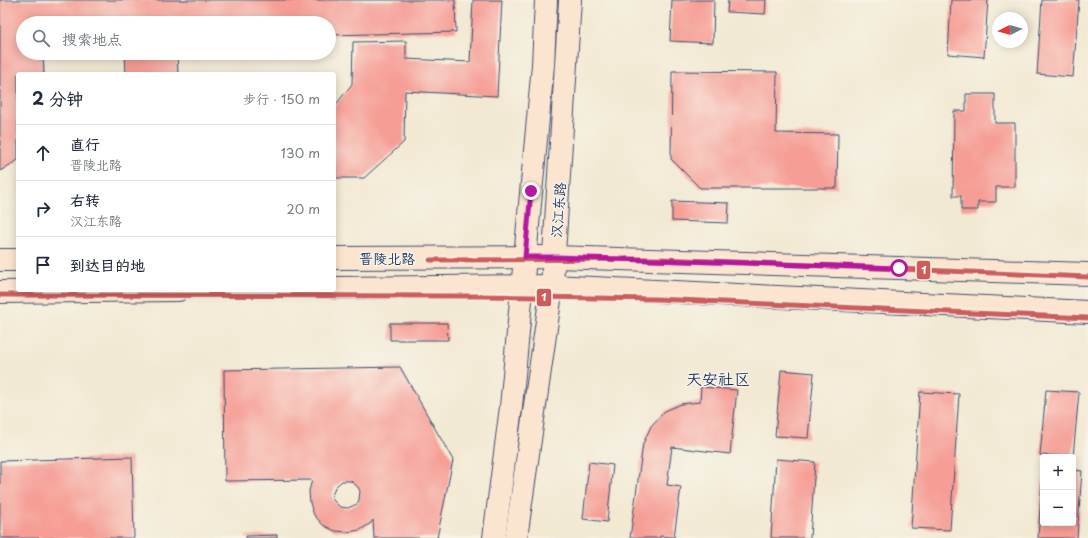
<!DOCTYPE html>
<html lang="zh">
<meta charset="utf-8">
<style>
:root{--surface:#fff;--page:#f2f2f3;--text:#1f2937;--muted:#747a83;--line:#e0e1e3}
body{margin:0;font-family:"Playpen Sans","LXGW WenKai TC",sans-serif;background:var(--page);color:var(--text)}
.controls{position:absolute;right:12px;bottom:12px;display:grid;overflow:hidden;border-radius:4px;box-shadow:0 2px 10px #0003}
.controls button{width:36px;height:36px;display:grid;place-items:center;padding:0;border:0;border-bottom:1px solid var(--line);background:var(--surface);color:var(--text);font:20px sans-serif}
.compass{position:absolute;left:992px;top:12px;width:36px;height:36px;border-radius:50%;background:var(--surface);box-shadow:0 2px 10px #0003;rotate:264deg}
.stop{position:absolute;width:12px;height:12px;margin:-9px;border:3px solid #b5179e;border-radius:50%;background:#fff}
.stop.end{background:#b5179e;border-color:#fff;box-shadow:0 1px 4px #0008}
.list{margin:0;padding:0;list-style:none}
h2{display:flex;justify-content:space-between;align-items:center;height:52px;margin:0;padding:0 16px;font-size:17px}
h2 small{font-size:13px;font-weight:400;color:var(--muted)}
.list li{display:grid;grid-template-columns:26px 1fr auto;gap:12px;align-items:center;box-sizing:border-box;height:56px;padding:0 16px;border-top:1px solid var(--line)}
.list b{display:block;font-size:15px;white-space:nowrap}
.list p{margin:0;font-size:13px;white-space:nowrap;color:var(--muted)}
.list em{font-size:13px;font-style:normal;color:var(--muted)}
.icon{flex:none;width:22px;height:22px;fill:none;stroke:currentColor;stroke-width:2;stroke-linecap:round;stroke-linejoin:round}
.map{position:relative;flex:none;width:1088px;height:538px;overflow:hidden}
.search{position:absolute;background:var(--surface);box-shadow:0 2px 10px #0003;left:16px;top:16px;width:320px;height:44px;display:flex;align-items:center;gap:10px;box-sizing:border-box;padding:0 14px;border-radius:22px;color:var(--muted);font-size:15px}
.panel{position:absolute;background:var(--surface);box-shadow:0 2px 10px #0003;left:16px;top:72px;width:320px;height:220px;border-radius:4px}
.map>svg:first-child{display:block}
.building{fill:#f69e95;fill-rule:evenodd}
.lines{fill:none;stroke-linecap:round;stroke-linejoin:round}
.secondary-casing{stroke:#3b4b70;stroke-width:24}
.secondary{stroke:#fce5d0;stroke-width:22}
.metro-1-casing{stroke:#f7f3e8;stroke-width:8}
.metro-1{stroke:#cd5c5c;stroke-width:5}
.route{stroke:#b5179e;stroke-width:5}
.labels{text-anchor:middle;dominant-baseline:central;stroke-width:3;stroke-linejoin:round;paint-order:stroke}
.street-label{font-size:14px;fill:#1b2f5e;stroke:#f7f3e8}
.quarter-label{font-size:16px;fill:#1b2f5e;stroke:#f7f3e8}
.line-badge{stroke:#f7f3e8;stroke-width:1.5}
.badge-label{font-size:11px;text-anchor:middle;font-weight:bold;fill:#fff}
</style>
<div class="map">
<svg width="1088" height="538" viewBox="0 0 1088 538">
<rect width="100%" height="100%" fill="#f7f3e8"/>
<filter id="ink" filterUnits="userSpaceOnUse"><feTurbulence type="fractalNoise" baseFrequency=".025" numOctaves="2"/><feDisplacementMap in="SourceGraphic" scale="8" xChannelSelector="R" yChannelSelector="G"/><feConvolveMatrix kernelMatrix="1 2 1 2 8 2 1 2 1" color-interpolation-filters="sRGB"/></filter>
<filter id="wash" filterUnits="userSpaceOnUse"><feTurbulence type="fractalNoise" baseFrequency=".012" numOctaves="4" result="noise"/><feDisplacementMap in="SourceGraphic" scale="16" xChannelSelector="R" yChannelSelector="G"/><feGaussianBlur stdDeviation="0.9" result="paint"/><feColorMatrix in="noise" values="0 0 0 0 0 0 0 0 0 0 0 0 0 0 0 0 0 1.4 0 .05"/><feComposite in="paint" operator="in"/></filter>
<g filter="url(#wash)">
<rect width="100%" height="100%" fill="#f2e9d3"/>
<g id="blocks">
<g class="building">
<polygon points="0,0 455,0 456,32 329,35 329,23 23,23 23,53 43,53 44,74 18,74 18,160 0,171"/>
<polygon points="473,0 502,0 497,96 405,91 404,142 364,178 334,178 334,107 352,84 353,42 406,41 406,59 470,62"/>
<polygon points="672,0 714,0 713,43 670,41"/>
<polygon points="728,0 766,0 765,14 727,12"/>
<polygon points="951,0 988,0 984,57 948,54"/>
<polygon points="1042,0 1079,0 1073,77 1037,74"/>
<polygon points="125,53 177,53 178,74 126,74"/>
<polygon points="672,71 777,72 776,133 838,134 837,188 700,188 671,159"/>
<polygon points="966,94 995,94 995,123 1015,123 1015,187 996,187 996,202 978,202 978,210 961,210 961,196 953,196 954,111 966,111"/>
<polygon points="672,201 729,203 728,223 672,221"/>
<polygon points="390,323 447,323 448,340 390,340"/>
<path d="M400,367L453,460L437,538H374L373,520L371,523L360,530L347,532L335,531L323,525L314,515L310,503L309,491L312,480L225,481L224,370ZM342,481H351L358,487L360,491L359,500L357,504L348,508L340,507L333,500L332,496L335,487Z"/>
<polygon points="781,370 814,373 808,438 775,436"/>
<polygon points="701,387 737,390 730,454 672,447 667,485 681,487 674,537 660,536 660,538 630,538 643,444 651,426 665,411 681,404 700,402"/>
<polygon points="1046,390 1079,392 1073,457 1040,455"/>
<polygon points="920,392 959,394 950,530 911,528"/>
<polygon points="132,457 134,538 0,538 0,461"/>
<polygon points="776,459 815,462 810,538 771,538"/>
<polygon points="589,462 613,465 607,522 583,519"/>
<polygon points="1073,470 1082,471 1077,538 1038,538 1042,479 1043,479 1043,523 1073,523"/>
<polygon points="277,535 277,538 246,538 246,536"/>
</g>
</g>
</g>
<g filter="url(#ink)">
<use href="#blocks" fill-opacity="0" stroke="#3b4b70" stroke-width="1"/>
<g class="lines">
<defs>
<g id="secondary">
<polyline points="334,258 555,257 1088,274"/>
<polyline points="0,260 18,260"/>
<polyline points="334,288 552,286 1088,312"/>
<polyline points="0,292 178,290"/>
<polyline points="494,538 511,407 543,65 546,0"/>
<polyline points="516,538 552,286 570,0"/>
</g>
</defs>
<use href="#secondary" class="secondary-casing"/>
<use href="#secondary" class="secondary"/>
<defs>
<g id="metro-1">
<polyline points="430,260 660,259 1088,277"/>
<polyline points="0,295 478,296 656,299 1088,318"/>
</g>
</defs>
<use href="#metro-1" class="metro-1-casing"/>
<use href="#metro-1" class="metro-1"/>
</g>
</g>
<g class="lines" filter="url(#ink)">
<polyline class="route" points="531,191 525,257 555,257 899,268"/>
</g>
<g class="labels">
<g class="street-label">
<text transform="translate(558 210) rotate(-86)">汉江东路</text>
<text x="387" y="258">晋陵北路</text>
</g>
<g class="quarter-label">
<text x="718" y="378">天安社区</text>
</g>
</g>
<g class="line-badge">
<rect x="916" y="260" width="15" height="20" rx="4" fill="#cd5c5c"/>
<rect x="536" y="288" width="16" height="19" rx="4" fill="#cd5c5c"/>
</g>
<g class="badge-label">
<text x="924" y="274">1</text>
<text x="544" y="301">1</text>
</g>
</svg>
<div class="controls">
<button>+</button>
<button>−</button>
</div>
<svg class="compass" viewBox="-18 -18 36 36"><path d="M0-13l5 13h-10z" fill="#e53935"/><path d="M0 13l5-13h-10z" fill="#747a83"/></svg>
<div class="stop" style="left:899px;top:268px"></div>
<div class="stop end" style="left:531px;top:191px"></div>
<div class="search"><svg class="icon" aria-label="search" viewBox="0 0 24 24"><circle cx="10" cy="10" r="6"/><path d="M15 15l6 6"/></svg>搜索地点</div>
<section class="panel">
<h2>2 分钟<small>步行 · 150 m</small></h2>
<ul class="list">
<li><svg class="icon" aria-label="ahead" viewBox="0 0 24 24"><path d="M12 20V5M6 11l6-6 6 6"/></svg><div><b>直行</b><p>晋陵北路</p></div><em>130 m</em></li>
<li><svg class="icon" aria-label="right" viewBox="0 0 24 24"><path d="M7 20v-9h11M14 6l5 5-5 5"/></svg><div><b>右转</b><p>汉江东路</p></div><em>20 m</em></li>
<li><svg class="icon" aria-label="arrive" viewBox="0 0 24 24"><path d="M6 21V4h12l-3 4 3 4H6"/></svg><div><b>到达目的地</b></div></li>
</ul>
</section>
</div>
